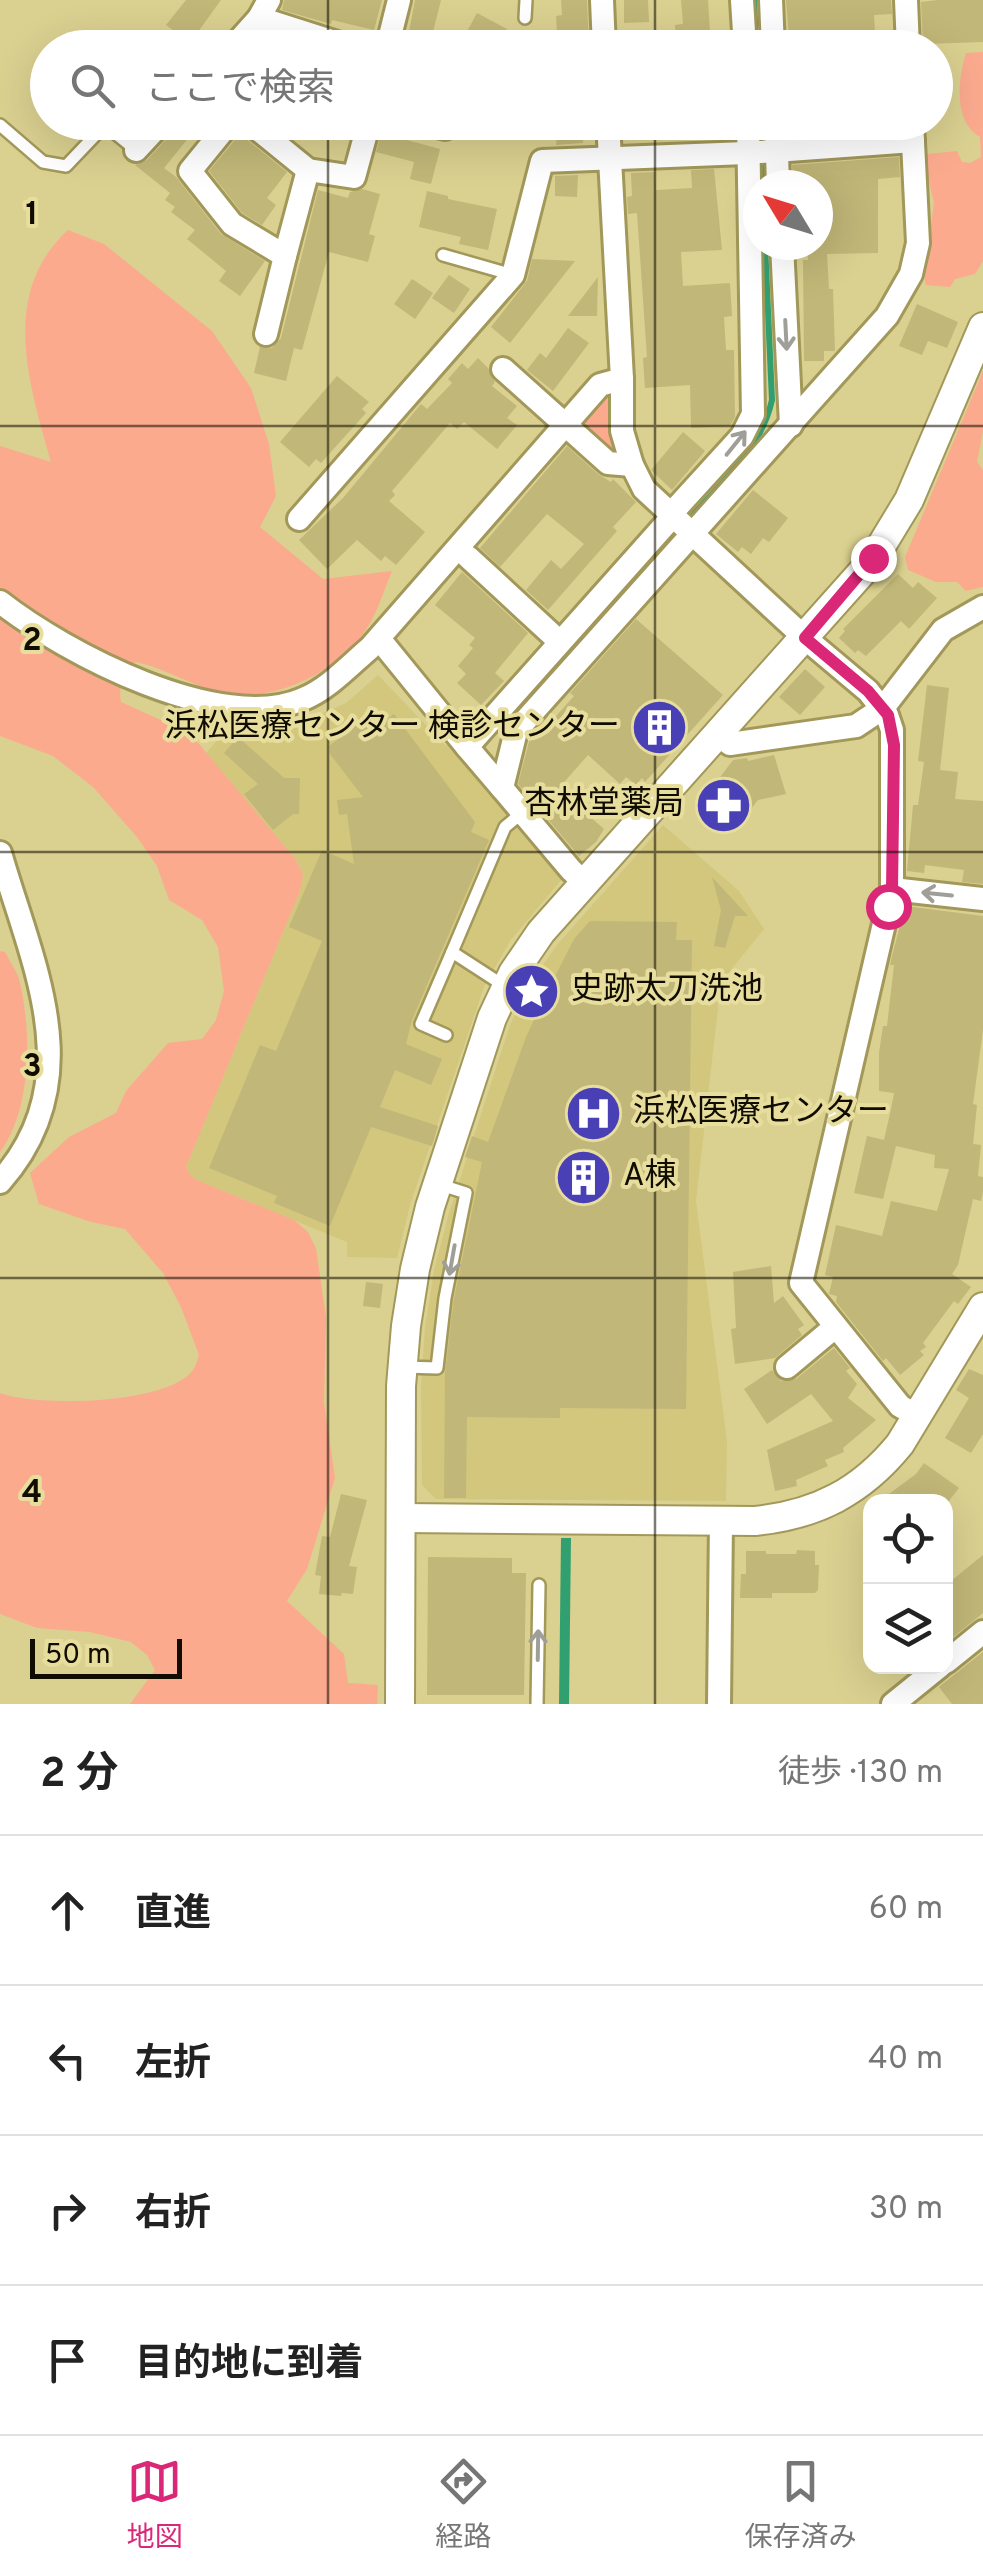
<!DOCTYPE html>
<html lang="ja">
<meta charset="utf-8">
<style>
:root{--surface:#fff;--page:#f6f6f6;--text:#222;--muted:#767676;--line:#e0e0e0;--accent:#db2777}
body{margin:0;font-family:Overpass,"Noto Sans JP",sans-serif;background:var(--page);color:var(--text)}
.controls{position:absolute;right:30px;bottom:30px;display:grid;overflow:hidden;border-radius:20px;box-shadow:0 10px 40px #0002}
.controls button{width:90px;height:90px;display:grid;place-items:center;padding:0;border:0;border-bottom:2px solid var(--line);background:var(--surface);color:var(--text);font:50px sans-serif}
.compass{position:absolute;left:743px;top:170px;width:90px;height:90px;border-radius:50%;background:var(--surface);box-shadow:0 10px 40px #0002;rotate:308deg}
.scale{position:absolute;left:30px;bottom:25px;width:152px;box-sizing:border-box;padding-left:10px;border:5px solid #100c00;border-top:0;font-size:28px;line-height:35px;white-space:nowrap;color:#100c00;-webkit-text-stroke:8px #e7dd9c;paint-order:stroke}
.stop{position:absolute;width:30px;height:30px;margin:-22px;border:8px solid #db2777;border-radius:50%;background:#fff}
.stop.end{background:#db2777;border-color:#fff;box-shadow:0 2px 10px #0008}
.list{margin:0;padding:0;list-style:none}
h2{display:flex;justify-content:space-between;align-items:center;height:130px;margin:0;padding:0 40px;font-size:42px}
h2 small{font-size:32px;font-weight:400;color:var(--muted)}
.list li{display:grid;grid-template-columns:65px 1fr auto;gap:30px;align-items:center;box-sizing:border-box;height:150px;padding:0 40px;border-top:2px solid var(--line)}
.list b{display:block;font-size:38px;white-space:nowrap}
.list em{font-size:32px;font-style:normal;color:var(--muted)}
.icon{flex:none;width:55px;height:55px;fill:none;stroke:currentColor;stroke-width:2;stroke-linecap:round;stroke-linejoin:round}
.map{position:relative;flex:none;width:983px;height:1704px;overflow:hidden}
.search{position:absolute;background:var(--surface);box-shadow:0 10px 40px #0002;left:30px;right:30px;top:30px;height:110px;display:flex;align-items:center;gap:25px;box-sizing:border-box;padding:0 35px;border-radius:55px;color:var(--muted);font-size:38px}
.sheet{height:730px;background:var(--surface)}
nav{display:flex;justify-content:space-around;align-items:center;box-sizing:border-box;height:140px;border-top:2px solid var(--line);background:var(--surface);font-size:28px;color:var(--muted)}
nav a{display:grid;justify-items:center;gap:5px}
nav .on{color:var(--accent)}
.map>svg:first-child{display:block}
.built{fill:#d3c77e}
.green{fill:#fbaa8e}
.water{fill:#319f6f}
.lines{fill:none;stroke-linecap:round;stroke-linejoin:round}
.stream{stroke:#319f6f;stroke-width:6}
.building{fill:#c1b778}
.service-casing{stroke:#a2985a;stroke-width:16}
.minor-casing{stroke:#a2985a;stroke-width:28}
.tertiary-casing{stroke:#a2985a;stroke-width:32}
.service{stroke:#fff;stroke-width:11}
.minor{stroke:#fff;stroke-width:22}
.tertiary{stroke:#fff;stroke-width:28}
.oneway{stroke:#9f9e99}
.route{stroke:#db2777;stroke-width:12}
.grid{fill:none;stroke:#100c00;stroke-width:2.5;stroke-opacity:0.55}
.labels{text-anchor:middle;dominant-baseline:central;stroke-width:8;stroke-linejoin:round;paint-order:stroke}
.poi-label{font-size:32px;fill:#100c00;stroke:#e7dd9c;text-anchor:start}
.grid-label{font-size:32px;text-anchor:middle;font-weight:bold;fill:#100c00;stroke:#e7dd9c;stroke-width:8;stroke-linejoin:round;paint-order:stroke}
</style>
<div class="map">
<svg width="983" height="1704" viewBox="0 0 983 1704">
<rect width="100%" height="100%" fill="#dad090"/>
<g class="built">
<polygon points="378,675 446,746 449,743 562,879 510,941 484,987 411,1202 397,1258 347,1257 347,1242 199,1181 191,1176 186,1167 300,891 303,874 296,860 206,753 224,733 286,732 286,725 307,720 346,703"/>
<polygon points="663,825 739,891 764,929 721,982 696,1201 727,1442 726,1501 436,1499 422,1485 421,1386 425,1328 434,1270 449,1213 510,1025 524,995 532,999 538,986 531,982 557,945"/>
</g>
<g class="green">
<path d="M983,52V261L975,274L955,279L950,287L926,285L924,276L934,203L926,169L927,154L957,151L962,162L970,163L981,157L980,137C953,121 958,79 966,53Z"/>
<path d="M68,230L104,244L212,331L251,388L269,444L276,496L260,527L323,579L392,571C384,589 378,612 367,628C341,669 281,700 232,694C200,691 169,669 136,662C123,672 118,686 121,702L185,731L199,744L296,860L303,874L300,891L186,1167L191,1176L199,1181L294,1220L308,1232L316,1248L326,1317L324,1402L335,1478L307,1569L287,1601L344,1654L348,1683L378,1685L377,1704H130L155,1670L147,1655L131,1642L90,1632L37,1628L0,1614V1393C37,1407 168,1405 193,1370C196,1366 197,1360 199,1355L181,1307L163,1273L125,1229L91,1222L39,1204L30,1173L69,1137L116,1113L126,1091L168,1043L202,1039L216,1020L224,991L218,947L202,920L169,900L157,866L137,837L93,787L53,756L0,736V446L51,462C28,380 0,293 68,230Z"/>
<polygon points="983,371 983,431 977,462 983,470 983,587 966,591 957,582 936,582 908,570 905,557"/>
<polygon points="605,394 614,399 618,444 609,449 579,424"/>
<path d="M0,951L5,952C9,960 16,970 19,979C32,1030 32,1109 0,1152Z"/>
</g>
<polygon class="water" points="561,1538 571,1538 569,1704 559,1704"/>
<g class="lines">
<g class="stream">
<polyline points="754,0 756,48"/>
<polyline points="760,122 761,141"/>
<polyline points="761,163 762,185"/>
<path d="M694,514C724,480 762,447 772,400L765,245"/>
<polyline points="543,682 670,541"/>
</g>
</g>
<g class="building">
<polygon points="186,0 221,0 190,43 166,25"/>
<polygon points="284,0 382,0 374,30 332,20 331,24 282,10"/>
<polygon points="415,0 441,0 429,48 406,48"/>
<polygon points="561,0 587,0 589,48 558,48 556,16 562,15"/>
<polygon points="624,0 648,0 649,22 624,23"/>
<polygon points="681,0 708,0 710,32 706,32 706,48 676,48 675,25 683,24"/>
<polygon points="786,0 891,0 892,14 874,15 876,48 790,48"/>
<polygon points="938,0 983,0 983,42 923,44 921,2"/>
<polygon points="477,13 507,29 496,48 458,48"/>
<polygon points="177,122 210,122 196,140 190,136 164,168 176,177 221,234 265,261 240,296 219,281 226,271 187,239 195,230 171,212 175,207 165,200 170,193 135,165 147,160 173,132"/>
<polygon points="384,122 407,126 403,139 440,149 431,184 410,179 414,162 376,152"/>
<polygon points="558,122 584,122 583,143 556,145"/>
<polygon points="634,122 714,122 715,139 633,140"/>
<polygon points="240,134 287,172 267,198 276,205 262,225 242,213 209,171"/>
<polygon points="899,157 900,177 878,179 878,253 827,254 829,289 833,289 835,351 824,351 824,361 804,361 803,260 808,260 807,245 818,245 818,185 793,185 792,165"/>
<polygon points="714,169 722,250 681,252 683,286 730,283 732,316 724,317 726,350 734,350 735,417 730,426 691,428 690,385 645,388 643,358 647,357 637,213 628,214 627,197 632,196 631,173 655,172 656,190 692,188 691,170"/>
<polygon points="578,175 577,197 555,196 555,176"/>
<polygon points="362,189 380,194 369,234 375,236 368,262 329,252 302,350 294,348 286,381 254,373 260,347 272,348 281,338 318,190 348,198 350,192"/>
<polygon points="427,191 448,196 448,199 497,209 488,250 459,244 461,237 419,227"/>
<polygon points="532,259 575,261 510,343 491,327 527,281"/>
<polygon points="449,275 470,289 454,313 432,298"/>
<polygon points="598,277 597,316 568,316"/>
<polygon points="412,279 433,293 415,319 394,304"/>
<polygon points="917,304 958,322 947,348 928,341 922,355 899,346"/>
<polygon points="568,328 589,343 553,391 527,370 540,353 546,358"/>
<polygon points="478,358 488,368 495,382 492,386 517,406 507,418 517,425 497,449 464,422 457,429 450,423 392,491 395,495 389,501 425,532 396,565 385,556 381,561 357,540 327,569 299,540 343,498 421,404 427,409 452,383 448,379 462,363 468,369"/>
<polygon points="337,376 369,402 362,409 366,413 321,463 316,459 309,467 280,442"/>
<polygon points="683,432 705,451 672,490 651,470"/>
<polygon points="567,446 598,474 611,482 613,479 636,502 613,527 617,531 548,610 526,590 551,560 561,569 584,544 547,514 500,567 480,548"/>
<polygon points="753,490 788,518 769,542 763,538 751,554 742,547 738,552 716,534"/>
<polygon points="462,572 528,633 495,673 504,681 481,705 457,683 466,674 458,666 473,648 469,645 475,638 435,605"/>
<polygon points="898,574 913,588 918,582 937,598 909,629 901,621 866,656 858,650 855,653 839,638 845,631 843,629"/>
<polygon points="636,619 723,695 645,782 642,778 636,785 626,777 620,784 588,755 558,789 604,829 596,842 579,856 518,784 530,738 545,721 549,724 574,696 570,693"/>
<polygon points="805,669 825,687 800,715 779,697"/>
<polygon points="927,685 949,688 940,770 958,772 955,799 983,801 983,884 962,882 964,870 925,865 924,873 907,871 913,805 918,805 924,762 918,761"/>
<polygon points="394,714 475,822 471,832 489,840 412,1020 406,1044 442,1059 431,1085 395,1070 380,1107 438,1126 432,1146 371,1127 330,1226 274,1203 277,1196 209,1168 260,1045 276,1051 322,941 289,927 322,850 354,864 347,814 339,815 337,800 363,797 330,754 329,746 367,717 375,728"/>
<polygon points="238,737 284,778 300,778 299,814 293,814 273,830 244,794 258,784 224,753"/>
<polygon points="774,755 786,794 758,800 735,829 696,800 711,780 715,784 733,760 747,758 748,761"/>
<polygon points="712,877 748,916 735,916 725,948 714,946 721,910"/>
<polygon points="905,906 983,916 983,1030 973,1104 977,1105 973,1144 981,1145 978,1176 983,1177 983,1192 981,1201 973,1199 958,1265 952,1274 971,1287 958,1304 954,1301 923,1343 926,1347 920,1351 924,1355 900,1375 886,1358 883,1361 836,1302 837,1296 829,1294 833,1277 825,1275 836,1225 882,1236 891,1201 937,1211 949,1169 934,1168 935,1155 896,1146 883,1199 854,1193 867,1136 884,1140 891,1109 894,1093 879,1091 879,1053 883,1026 887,1026 894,965 890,965 891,960"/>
<polygon points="590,921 677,922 676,940 692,940 686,1409 560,1408 560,1418 467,1417 466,1498 444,1498 445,1373 454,1299 482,1162 465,1157 472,1136 488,1142 526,1037 549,988 574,939"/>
<polygon points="771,1266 774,1303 783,1296 804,1325 798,1329 802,1335 775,1358 735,1364 731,1329 736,1328 733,1272"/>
<polygon points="366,1282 383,1284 380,1308 363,1306"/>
<polygon points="834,1348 850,1368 846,1371 857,1384 848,1398 876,1420 843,1448 844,1452 825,1460 828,1466 796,1480 797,1486 775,1491 767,1450 833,1421 811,1394 767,1424 744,1389 772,1370 781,1381 796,1379"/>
<polygon points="969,1369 983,1375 983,1434 971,1453 945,1438 969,1398 956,1390"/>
<polygon points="924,1463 959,1488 948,1502 878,1502 916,1474"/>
<polygon points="341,1494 367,1500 349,1566 357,1567 353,1594 342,1593 341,1596 319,1594 321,1576 315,1575 322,1536 330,1537"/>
<polygon points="797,1550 815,1551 815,1565 819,1565 818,1590 815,1593 772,1593 772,1598 740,1598 741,1574 746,1574 746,1551 766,1551 766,1554 796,1554"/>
<polygon points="983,1555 983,1613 946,1643 946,1585"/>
<polygon points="428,1557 512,1558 512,1573 526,1573 524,1695 427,1695"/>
<polygon points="983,1652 983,1704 952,1704 939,1687"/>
</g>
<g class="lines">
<defs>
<g id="service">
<polyline points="525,18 526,0"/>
<polyline points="0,125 43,162 66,166 105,125 136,150"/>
<polyline points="443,255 513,275"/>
<polyline points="506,987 452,952 505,827 523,812"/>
<polyline points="446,1035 421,1024 452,952"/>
<polyline points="403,1367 437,1368 445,1298 466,1193 438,1184"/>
<polyline points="537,1704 539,1585"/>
</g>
<g id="minor">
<polyline points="269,0 259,18 353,48"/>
<polyline points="602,0 604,48"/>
<polyline points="742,0 745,48"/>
<polyline points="771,0 773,48"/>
<polyline points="906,0 908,48"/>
<polyline points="232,48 259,18"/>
<polyline points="387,48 399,0"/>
<polyline points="230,122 190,171 232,224 285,256 266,334"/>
<polyline points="249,122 308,170 354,177 369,122"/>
<polyline points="421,122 445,128"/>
<polyline points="776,122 778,185"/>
<polyline points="136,150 162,122"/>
<polyline points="782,245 791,425"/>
<polyline points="285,256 308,170"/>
<polyline points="503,369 608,463 632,465 644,489 805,638 868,691 887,715 892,730 892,889 801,1283 900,1406 917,1416"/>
<polyline points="622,379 622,431 632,465"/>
<polyline points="670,515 742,436 753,414 748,122"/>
<polyline points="299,519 513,275 542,161 746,153 913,141"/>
<polyline points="468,557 560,642"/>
<path d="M0,602C65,653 221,735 303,699C328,689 350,665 370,648L600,385L622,379L608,122"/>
<polyline points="385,646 467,747"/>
<polyline points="718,734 730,744 856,726 883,708 943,630 983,607"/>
<polyline points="502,788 467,747 672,517"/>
<path d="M0,853C33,967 91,1079 0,1182"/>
<polyline points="585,883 571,870 502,788 516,731 887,316 911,274 918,243 912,122"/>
<polyline points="892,889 983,899"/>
<polyline points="787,1367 835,1327"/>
<polyline points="946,1662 983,1632"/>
<polyline points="719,1704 721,1521"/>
<polyline points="893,1704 940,1666"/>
</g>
<g id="tertiary">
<path d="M402,1518L755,1521C816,1515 861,1492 900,1444L983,1307"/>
<polyline points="400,1704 401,1386 406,1326 415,1269 430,1207 492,1018 513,973 541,932 872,561 909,500 983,327"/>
</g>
</defs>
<use href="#service" class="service-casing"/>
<use href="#minor" class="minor-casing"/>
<use href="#tertiary" class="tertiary-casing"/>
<use href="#service" class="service"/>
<use href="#minor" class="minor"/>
<use href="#tertiary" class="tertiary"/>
</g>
<defs><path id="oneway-shaft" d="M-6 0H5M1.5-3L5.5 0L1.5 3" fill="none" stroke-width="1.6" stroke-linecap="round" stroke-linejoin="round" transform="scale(2.5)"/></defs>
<g class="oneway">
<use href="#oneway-shaft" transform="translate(786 335) rotate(87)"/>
<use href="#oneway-shaft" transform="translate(736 443) rotate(-51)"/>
<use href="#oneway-shaft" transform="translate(937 894) rotate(-174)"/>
<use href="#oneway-shaft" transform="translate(452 1260) rotate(100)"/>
<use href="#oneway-shaft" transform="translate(538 1645) rotate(-89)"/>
</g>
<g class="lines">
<polyline class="route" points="873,558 805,638 868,691 888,715 894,745 892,889 888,906"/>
</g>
<path class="grid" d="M328,0V48M655,0V48M328,122V1704M655,122V1704M0,426H983M0,852H983M0,1278H983"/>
<defs>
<symbol id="building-disc" viewBox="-11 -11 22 22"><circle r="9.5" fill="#4a40b6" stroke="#e7dd9c"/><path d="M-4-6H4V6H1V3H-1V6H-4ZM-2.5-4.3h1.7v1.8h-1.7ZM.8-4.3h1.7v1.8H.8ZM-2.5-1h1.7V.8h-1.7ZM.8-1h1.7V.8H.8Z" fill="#fff"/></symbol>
<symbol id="pharmacy-disc" viewBox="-11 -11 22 22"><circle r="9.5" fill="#4a40b6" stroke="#e7dd9c"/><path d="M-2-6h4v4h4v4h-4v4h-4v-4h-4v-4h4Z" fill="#fff"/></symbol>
<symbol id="sight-disc" viewBox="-11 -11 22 22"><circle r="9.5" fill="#4a40b6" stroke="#e7dd9c"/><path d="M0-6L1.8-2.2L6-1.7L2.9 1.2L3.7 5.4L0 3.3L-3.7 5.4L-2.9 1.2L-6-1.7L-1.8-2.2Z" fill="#fff"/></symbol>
<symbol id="hospital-disc" viewBox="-11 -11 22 22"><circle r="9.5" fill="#4a40b6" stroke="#e7dd9c"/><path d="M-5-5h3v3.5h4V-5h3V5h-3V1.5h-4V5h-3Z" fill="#fff"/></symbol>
</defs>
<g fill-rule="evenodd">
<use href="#building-disc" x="628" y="696" width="63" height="63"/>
<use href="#pharmacy-disc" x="692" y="774" width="63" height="63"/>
<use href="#sight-disc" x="500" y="960" width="63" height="63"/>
<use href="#hospital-disc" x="562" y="1082" width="63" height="63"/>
<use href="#building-disc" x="552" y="1146" width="63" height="63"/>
</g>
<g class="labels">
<g class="poi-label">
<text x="620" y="728" text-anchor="end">浜松医療センター 検診センター</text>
<text x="684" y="805" text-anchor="end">杏林堂薬局</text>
<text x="571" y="991">史跡太刀洗池</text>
<text x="633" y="1113">浜松医療センター</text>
<text x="623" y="1177">A棟</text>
</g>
</g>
<g class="grid-label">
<text x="32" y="224">1</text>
<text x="32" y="650">2</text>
<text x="32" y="1076">3</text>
<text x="32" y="1502">4</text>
</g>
</svg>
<div class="controls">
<button><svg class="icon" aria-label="locate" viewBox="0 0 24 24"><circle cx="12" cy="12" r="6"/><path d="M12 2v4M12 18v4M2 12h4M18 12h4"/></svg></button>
<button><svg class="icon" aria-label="layers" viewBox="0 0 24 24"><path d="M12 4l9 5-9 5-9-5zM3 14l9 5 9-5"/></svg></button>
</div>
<svg class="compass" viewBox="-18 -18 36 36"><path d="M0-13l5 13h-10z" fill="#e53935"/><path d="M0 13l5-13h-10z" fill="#767676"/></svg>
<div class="scale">50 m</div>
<div class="stop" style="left:888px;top:906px"></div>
<div class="stop end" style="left:873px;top:558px"></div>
<div class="search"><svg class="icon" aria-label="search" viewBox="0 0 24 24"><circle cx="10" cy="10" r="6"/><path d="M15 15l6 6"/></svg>ここで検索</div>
</div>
<section class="sheet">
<h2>2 分<small>徒歩 · 130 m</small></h2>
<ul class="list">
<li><svg class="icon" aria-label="ahead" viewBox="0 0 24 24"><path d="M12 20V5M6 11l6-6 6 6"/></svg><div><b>直進</b></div><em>60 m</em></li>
<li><svg class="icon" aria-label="left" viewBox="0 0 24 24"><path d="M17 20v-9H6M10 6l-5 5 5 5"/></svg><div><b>左折</b></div><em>40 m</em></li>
<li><svg class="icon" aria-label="right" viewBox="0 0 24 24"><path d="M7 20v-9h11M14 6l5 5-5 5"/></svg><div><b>右折</b></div><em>30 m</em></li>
<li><svg class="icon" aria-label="arrive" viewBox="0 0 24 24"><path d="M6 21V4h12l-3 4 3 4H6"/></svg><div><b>目的地に到着</b></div></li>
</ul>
</section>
<nav>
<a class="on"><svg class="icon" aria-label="map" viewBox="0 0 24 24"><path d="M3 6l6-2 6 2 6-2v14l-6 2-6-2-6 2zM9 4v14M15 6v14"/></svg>地図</a>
<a><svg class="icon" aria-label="directions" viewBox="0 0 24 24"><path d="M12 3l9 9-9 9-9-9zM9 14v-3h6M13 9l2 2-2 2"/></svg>経路</a>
<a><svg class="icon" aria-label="saved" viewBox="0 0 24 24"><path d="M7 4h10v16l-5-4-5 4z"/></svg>保存済み</a>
</nav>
